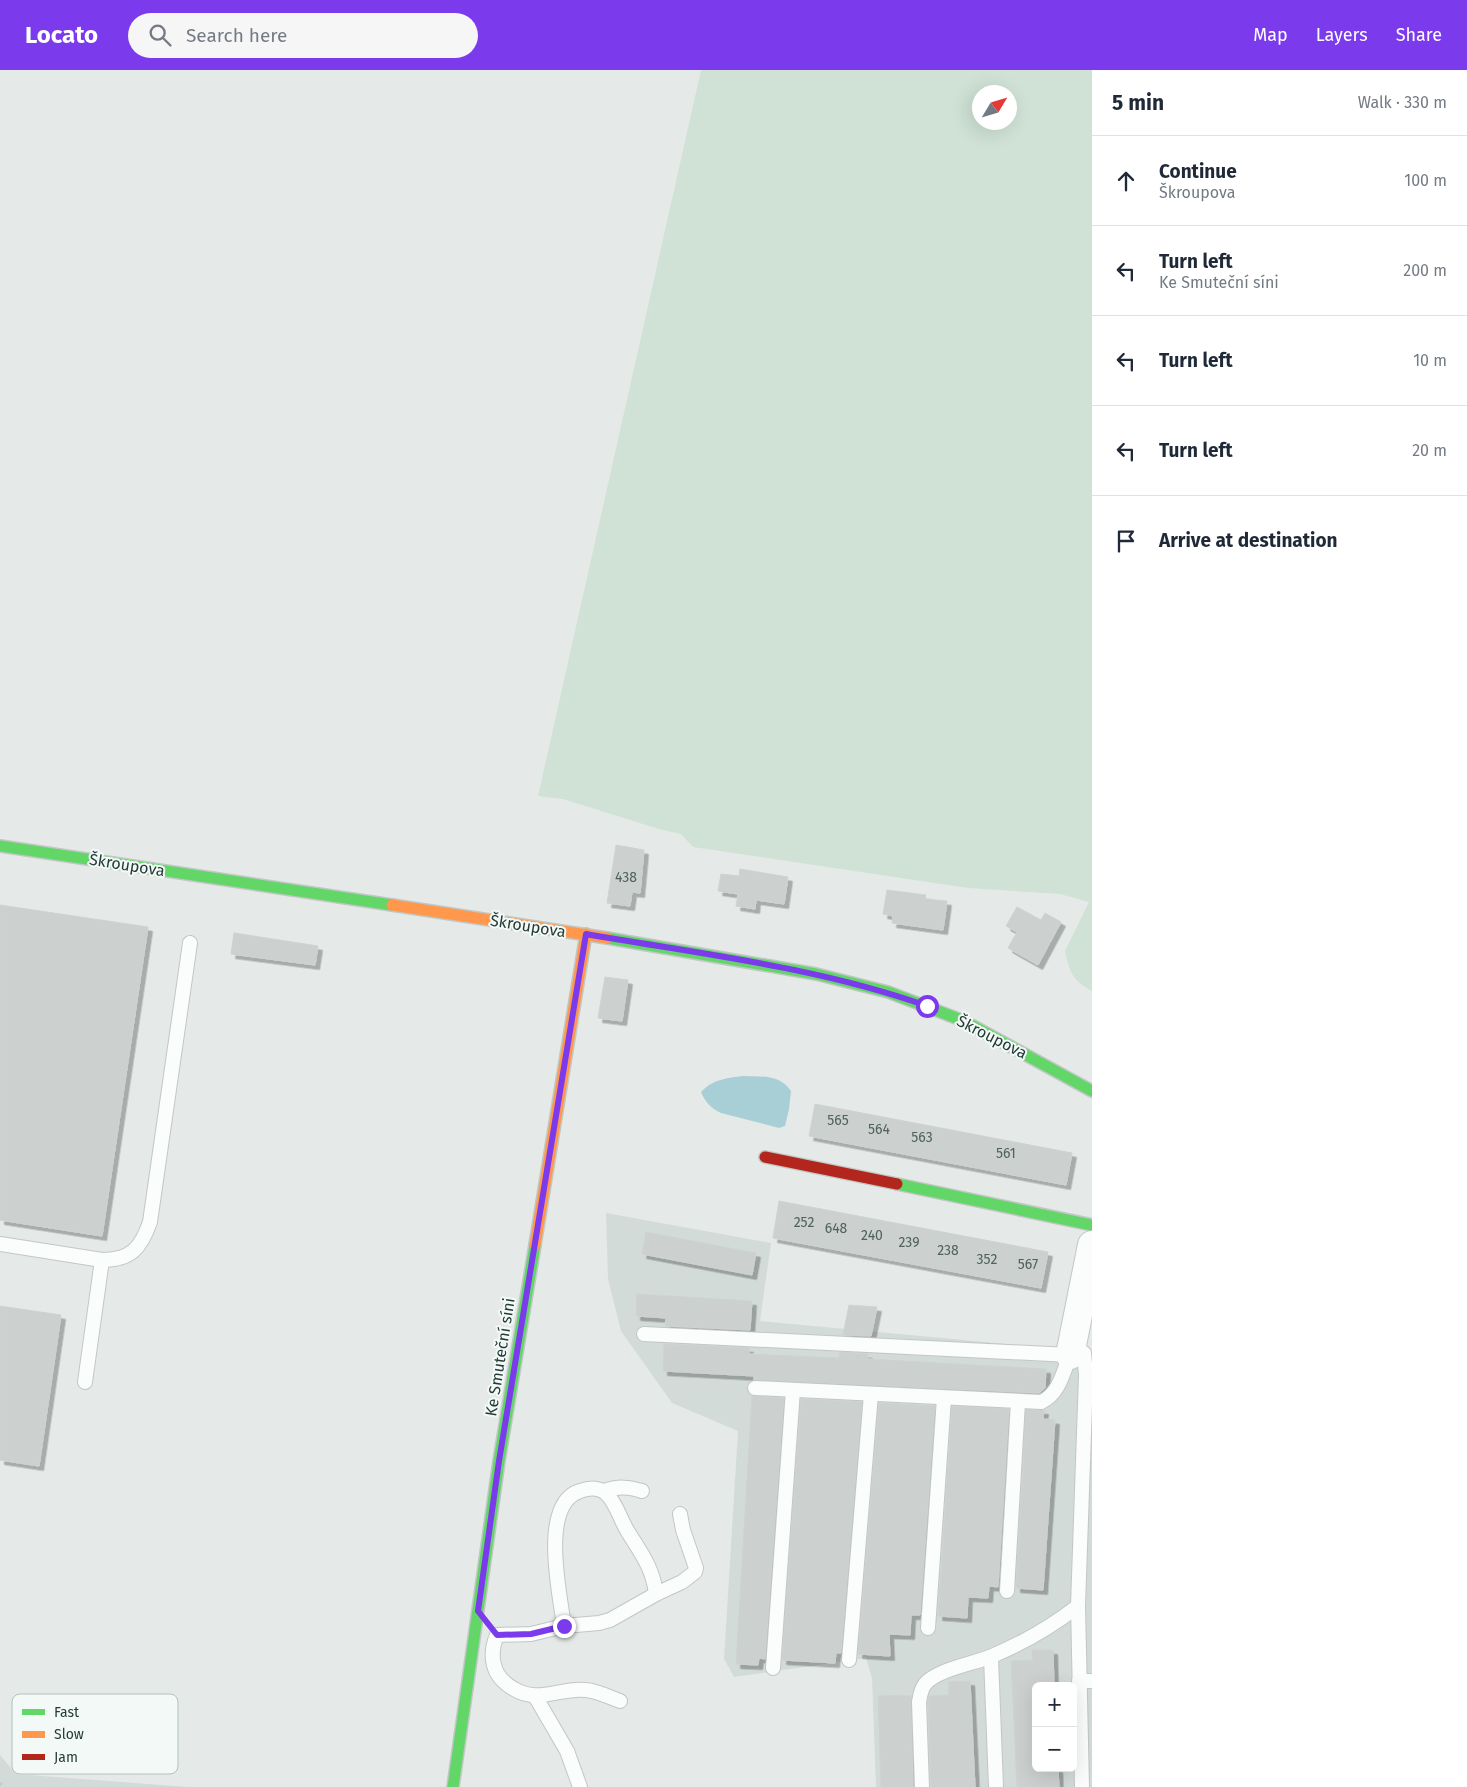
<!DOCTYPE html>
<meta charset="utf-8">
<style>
:root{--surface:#fff;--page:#f6f6f7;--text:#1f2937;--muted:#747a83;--line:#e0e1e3;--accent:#7c3aed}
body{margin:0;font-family:"Fira Sans",sans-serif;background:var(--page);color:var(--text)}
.controls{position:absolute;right:15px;bottom:15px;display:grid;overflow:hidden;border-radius:8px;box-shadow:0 5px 20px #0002}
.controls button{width:45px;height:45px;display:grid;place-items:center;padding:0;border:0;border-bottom:1px solid var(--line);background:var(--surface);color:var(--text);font:25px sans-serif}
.compass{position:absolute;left:972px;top:15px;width:45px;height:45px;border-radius:50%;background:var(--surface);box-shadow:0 5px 20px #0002;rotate:52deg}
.stop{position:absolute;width:15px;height:15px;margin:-11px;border:4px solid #7c3aed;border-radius:50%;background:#fff}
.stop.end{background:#7c3aed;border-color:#fff;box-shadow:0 1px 5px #0008}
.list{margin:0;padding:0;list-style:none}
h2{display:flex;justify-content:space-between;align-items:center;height:65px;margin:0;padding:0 20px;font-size:21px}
h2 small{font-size:16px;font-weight:400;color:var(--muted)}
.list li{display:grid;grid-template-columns:32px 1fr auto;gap:15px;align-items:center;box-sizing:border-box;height:90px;padding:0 20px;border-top:1px solid var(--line)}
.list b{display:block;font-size:19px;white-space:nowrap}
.list p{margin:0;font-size:16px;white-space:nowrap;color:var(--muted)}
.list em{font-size:16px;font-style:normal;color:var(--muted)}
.icon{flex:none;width:28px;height:28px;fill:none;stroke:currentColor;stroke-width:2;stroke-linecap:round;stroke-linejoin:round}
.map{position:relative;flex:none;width:1092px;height:1717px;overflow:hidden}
header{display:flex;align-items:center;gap:30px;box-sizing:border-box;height:70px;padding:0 25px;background:var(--accent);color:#fff}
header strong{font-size:24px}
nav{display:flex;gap:28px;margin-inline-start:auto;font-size:18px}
.search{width:350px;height:45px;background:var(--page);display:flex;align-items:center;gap:12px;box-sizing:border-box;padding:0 18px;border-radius:28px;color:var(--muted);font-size:19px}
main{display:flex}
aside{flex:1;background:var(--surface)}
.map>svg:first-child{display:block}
.built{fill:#d3dbd8;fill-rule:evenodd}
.green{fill:#cfe2d5;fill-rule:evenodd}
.water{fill:#a8ced6}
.building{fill:#ccd1cf;stroke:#ced3d1;filter:url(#shadow)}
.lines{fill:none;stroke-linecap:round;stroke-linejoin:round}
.lane-casing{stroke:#c2c7c5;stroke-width:16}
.street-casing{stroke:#c2c7c5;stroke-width:30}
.fast-casing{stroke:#c1c7c5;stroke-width:14}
.slow-casing{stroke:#c1c7c5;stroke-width:14}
.jam-casing{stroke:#c1c7c5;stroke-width:14}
.path{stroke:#c2cac7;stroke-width:3;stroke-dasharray:2.5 4;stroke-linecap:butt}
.lane{stroke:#fbfcfc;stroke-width:14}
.street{stroke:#fbfcfc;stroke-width:28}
.fast{stroke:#63d668;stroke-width:11}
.slow{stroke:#ff974d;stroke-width:11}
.jam{stroke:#b3261e;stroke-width:11}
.route{stroke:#7c3aed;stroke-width:6}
.labels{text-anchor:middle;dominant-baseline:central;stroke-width:4;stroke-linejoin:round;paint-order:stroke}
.number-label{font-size:14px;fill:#4f625e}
.street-label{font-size:16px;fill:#243c37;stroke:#f3f9f6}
.key{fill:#f3f9f6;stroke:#b5c0bd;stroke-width:1}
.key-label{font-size:14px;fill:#243c37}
</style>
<header>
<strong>Locato</strong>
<div class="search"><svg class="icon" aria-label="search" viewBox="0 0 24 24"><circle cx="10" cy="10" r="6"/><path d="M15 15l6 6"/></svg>Search here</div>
<nav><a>Map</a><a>Layers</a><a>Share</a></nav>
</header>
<main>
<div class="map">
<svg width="1092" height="1717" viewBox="0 0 1092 1717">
<defs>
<filter id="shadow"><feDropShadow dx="4.5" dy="4.5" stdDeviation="0" flood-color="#0004"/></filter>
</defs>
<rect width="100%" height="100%" fill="#e5eae8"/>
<g class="built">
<path d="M606,1143L771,1173L760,1251L1071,1280L1092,1298V1717H876L872,1608L866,1588L734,1607L724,1589L738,1361L672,1333L621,1261L608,1209ZM1036,1616H1073V1698H1036Z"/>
<polygon points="0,1685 16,1704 188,1717 0,1717"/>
</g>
<path class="green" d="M701,0H1092V921C1072,910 1070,903 1065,881L1089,832L1060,824L968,818L693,777L681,764L662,760L563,729L538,726ZM979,22H1009V52H979Z"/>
<path class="water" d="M744,1006C763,1007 779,1004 791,1021L789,1039L785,1056L779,1058L721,1043C712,1039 705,1032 701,1022C713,1009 727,1008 744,1006Z"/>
<g class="building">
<polygon points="616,775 644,780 640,823 632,822 630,836 607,833"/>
<polygon points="740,799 788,807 784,834 756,830 755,839 736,836 738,824 718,821 721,804 739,806"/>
<polygon points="887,820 926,825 925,829 947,831 943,860 892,853 893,846 883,844"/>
<polygon points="0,835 148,857 102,1166 0,1150"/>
<polygon points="1017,837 1041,850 1045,843 1061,852 1038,895 1008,878 1017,862 1006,856"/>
<polygon points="234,863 318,876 315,895 231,884"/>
<polygon points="605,907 628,910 622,951 598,948"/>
<polygon points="815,1034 1072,1083 1066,1115 809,1066"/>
<polygon points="779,1131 1048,1182 1041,1218 773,1168"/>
<polygon points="646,1162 756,1183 752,1205 642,1184"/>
<polygon points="637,1224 752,1231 750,1260 665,1256 666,1248 636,1246"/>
<polygon points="849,1235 877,1237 871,1266 843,1265"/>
<polygon points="0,1236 61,1245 39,1396 0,1390"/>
<polygon points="664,1274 749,1278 749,1284 839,1288 840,1282 868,1284 867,1289 1046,1299 1045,1318 1039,1323 754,1310 754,1306 663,1301"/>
<polygon points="752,1326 784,1328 765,1589 759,1588 758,1595 736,1594"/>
<polygon points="801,1329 862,1332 841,1583 836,1583 835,1593 782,1590"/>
<polygon points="879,1333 935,1336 920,1545 911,1545 910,1565 889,1564 890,1586 858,1584"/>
<polygon points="952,1336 1009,1339 998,1517 989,1516 988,1528 968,1527 967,1548 938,1546"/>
<polygon points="1026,1340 1044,1340 1043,1349 1055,1350 1043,1520 1016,1518"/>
<polygon points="1032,1580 1053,1580 1054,1616 1036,1616 1036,1698 1058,1698 1059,1717 1017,1717 1011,1591 1033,1590"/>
<polygon points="970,1611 975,1717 931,1717 928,1633 929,1626 949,1625 948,1612"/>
<polygon points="900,1625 911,1626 913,1717 881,1717 878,1626"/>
</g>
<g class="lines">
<defs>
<g id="lane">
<path d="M0,1174L102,1190C131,1190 141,1178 150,1152L190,873"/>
<polyline points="644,1264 1070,1285 1084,1283 1086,1305 1078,1536 1082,1717"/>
<polyline points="85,1312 102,1190"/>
<path d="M755,1318L1041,1332C1059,1324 1063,1303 1070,1285"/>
<path d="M604,1421C618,1416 629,1417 642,1421"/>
<polyline points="1007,1521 1018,1332"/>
<path d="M564,1556C560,1524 539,1434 580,1421C612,1409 615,1441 628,1462C641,1483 653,1498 656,1524"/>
<polyline points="928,1558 944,1328"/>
<polyline points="991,1587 996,1717"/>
<polyline points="849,1590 871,1324"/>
<polyline points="773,1598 793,1320"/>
<polyline points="1079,1611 1092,1611"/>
<polyline points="535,1626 567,1681 580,1717"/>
<path d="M620,1631C609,1627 597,1621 586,1620C561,1617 538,1634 514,1619C507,1615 501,1610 497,1603C491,1591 492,1577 497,1565L531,1564L564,1556L599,1553L610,1550L656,1524L682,1512L695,1502L696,1498L683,1460L680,1444"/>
<path d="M922,1717L919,1632C920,1626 921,1619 925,1614C938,1599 973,1594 992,1586C1023,1573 1051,1557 1078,1536"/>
</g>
<polyline id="street" points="1070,1285 1092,1175"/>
<g id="fast">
<polyline points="0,776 392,835"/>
<polyline points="607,868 816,904 888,922 964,951 1092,1021"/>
<polyline points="897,1114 1092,1155"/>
<polyline points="453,1717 499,1391 535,1175"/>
</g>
<g id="slow">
<polyline points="392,835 607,868"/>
<polyline points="535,1175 586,864"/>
</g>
<polyline id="jam" points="765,1087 897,1114"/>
</defs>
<use href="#lane" class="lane-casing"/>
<use href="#street" class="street-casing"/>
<use href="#fast" class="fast-casing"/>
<use href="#slow" class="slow-casing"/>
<use href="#jam" class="jam-casing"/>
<polyline class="path" points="0,1713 3,1717"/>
<use href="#lane" class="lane"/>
<use href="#street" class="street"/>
<use href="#fast" class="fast"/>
<use href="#slow" class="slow"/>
<use href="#jam" class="jam"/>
</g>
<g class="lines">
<path class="route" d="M564,1556L531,1564L497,1565L478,1541L499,1391L586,864C700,884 817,897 927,936"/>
</g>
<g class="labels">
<g class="number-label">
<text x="626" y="807">438</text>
<text x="838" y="1050">565</text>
<text x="879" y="1059">564</text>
<text x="922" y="1067">563</text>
<text x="1006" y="1083">561</text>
<text x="804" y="1152">252</text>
<text x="836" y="1158">648</text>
<text x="872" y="1165">240</text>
<text x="909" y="1172">239</text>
<text x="948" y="1180">238</text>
<text x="987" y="1189">352</text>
<text x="1028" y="1194">567</text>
</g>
<g class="street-label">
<text transform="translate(127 795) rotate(9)">Škroupova</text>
<text transform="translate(528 856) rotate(9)">Škroupova</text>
<text transform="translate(992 967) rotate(27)">Škroupova</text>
<text transform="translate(500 1287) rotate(-81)">Ke Smuteční síni</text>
</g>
</g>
<rect x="12" y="1624" width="166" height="80" rx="8" class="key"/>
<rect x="22" y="1639" width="23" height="6" fill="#63d668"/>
<rect x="22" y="1661" width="23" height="7" fill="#ff974d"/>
<rect x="22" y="1684" width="23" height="6" fill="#b3261e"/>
<g class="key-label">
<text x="54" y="1647">Fast</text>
<text x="54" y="1669">Slow</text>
<text x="54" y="1692">Jam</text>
</g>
</svg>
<div class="controls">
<button>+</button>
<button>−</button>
</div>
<svg class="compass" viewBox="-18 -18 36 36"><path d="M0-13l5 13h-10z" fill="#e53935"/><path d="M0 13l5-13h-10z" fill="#747a83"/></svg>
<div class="stop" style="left:927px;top:936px"></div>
<div class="stop end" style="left:564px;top:1556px"></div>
</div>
<aside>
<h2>5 min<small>Walk · 330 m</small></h2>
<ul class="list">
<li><svg class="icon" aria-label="ahead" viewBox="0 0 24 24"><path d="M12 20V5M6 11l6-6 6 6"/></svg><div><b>Continue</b><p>Škroupova</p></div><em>100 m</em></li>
<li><svg class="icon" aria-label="left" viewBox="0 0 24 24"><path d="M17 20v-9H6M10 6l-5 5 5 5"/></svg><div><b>Turn left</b><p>Ke Smuteční síni</p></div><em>200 m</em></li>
<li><svg class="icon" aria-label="left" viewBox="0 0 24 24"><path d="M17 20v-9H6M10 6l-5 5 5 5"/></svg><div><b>Turn left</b></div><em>10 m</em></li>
<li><svg class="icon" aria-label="left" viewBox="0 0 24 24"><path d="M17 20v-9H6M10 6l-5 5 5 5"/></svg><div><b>Turn left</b></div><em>20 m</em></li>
<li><svg class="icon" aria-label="arrive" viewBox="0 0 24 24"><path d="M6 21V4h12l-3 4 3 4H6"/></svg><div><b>Arrive at destination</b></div></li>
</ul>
</aside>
</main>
